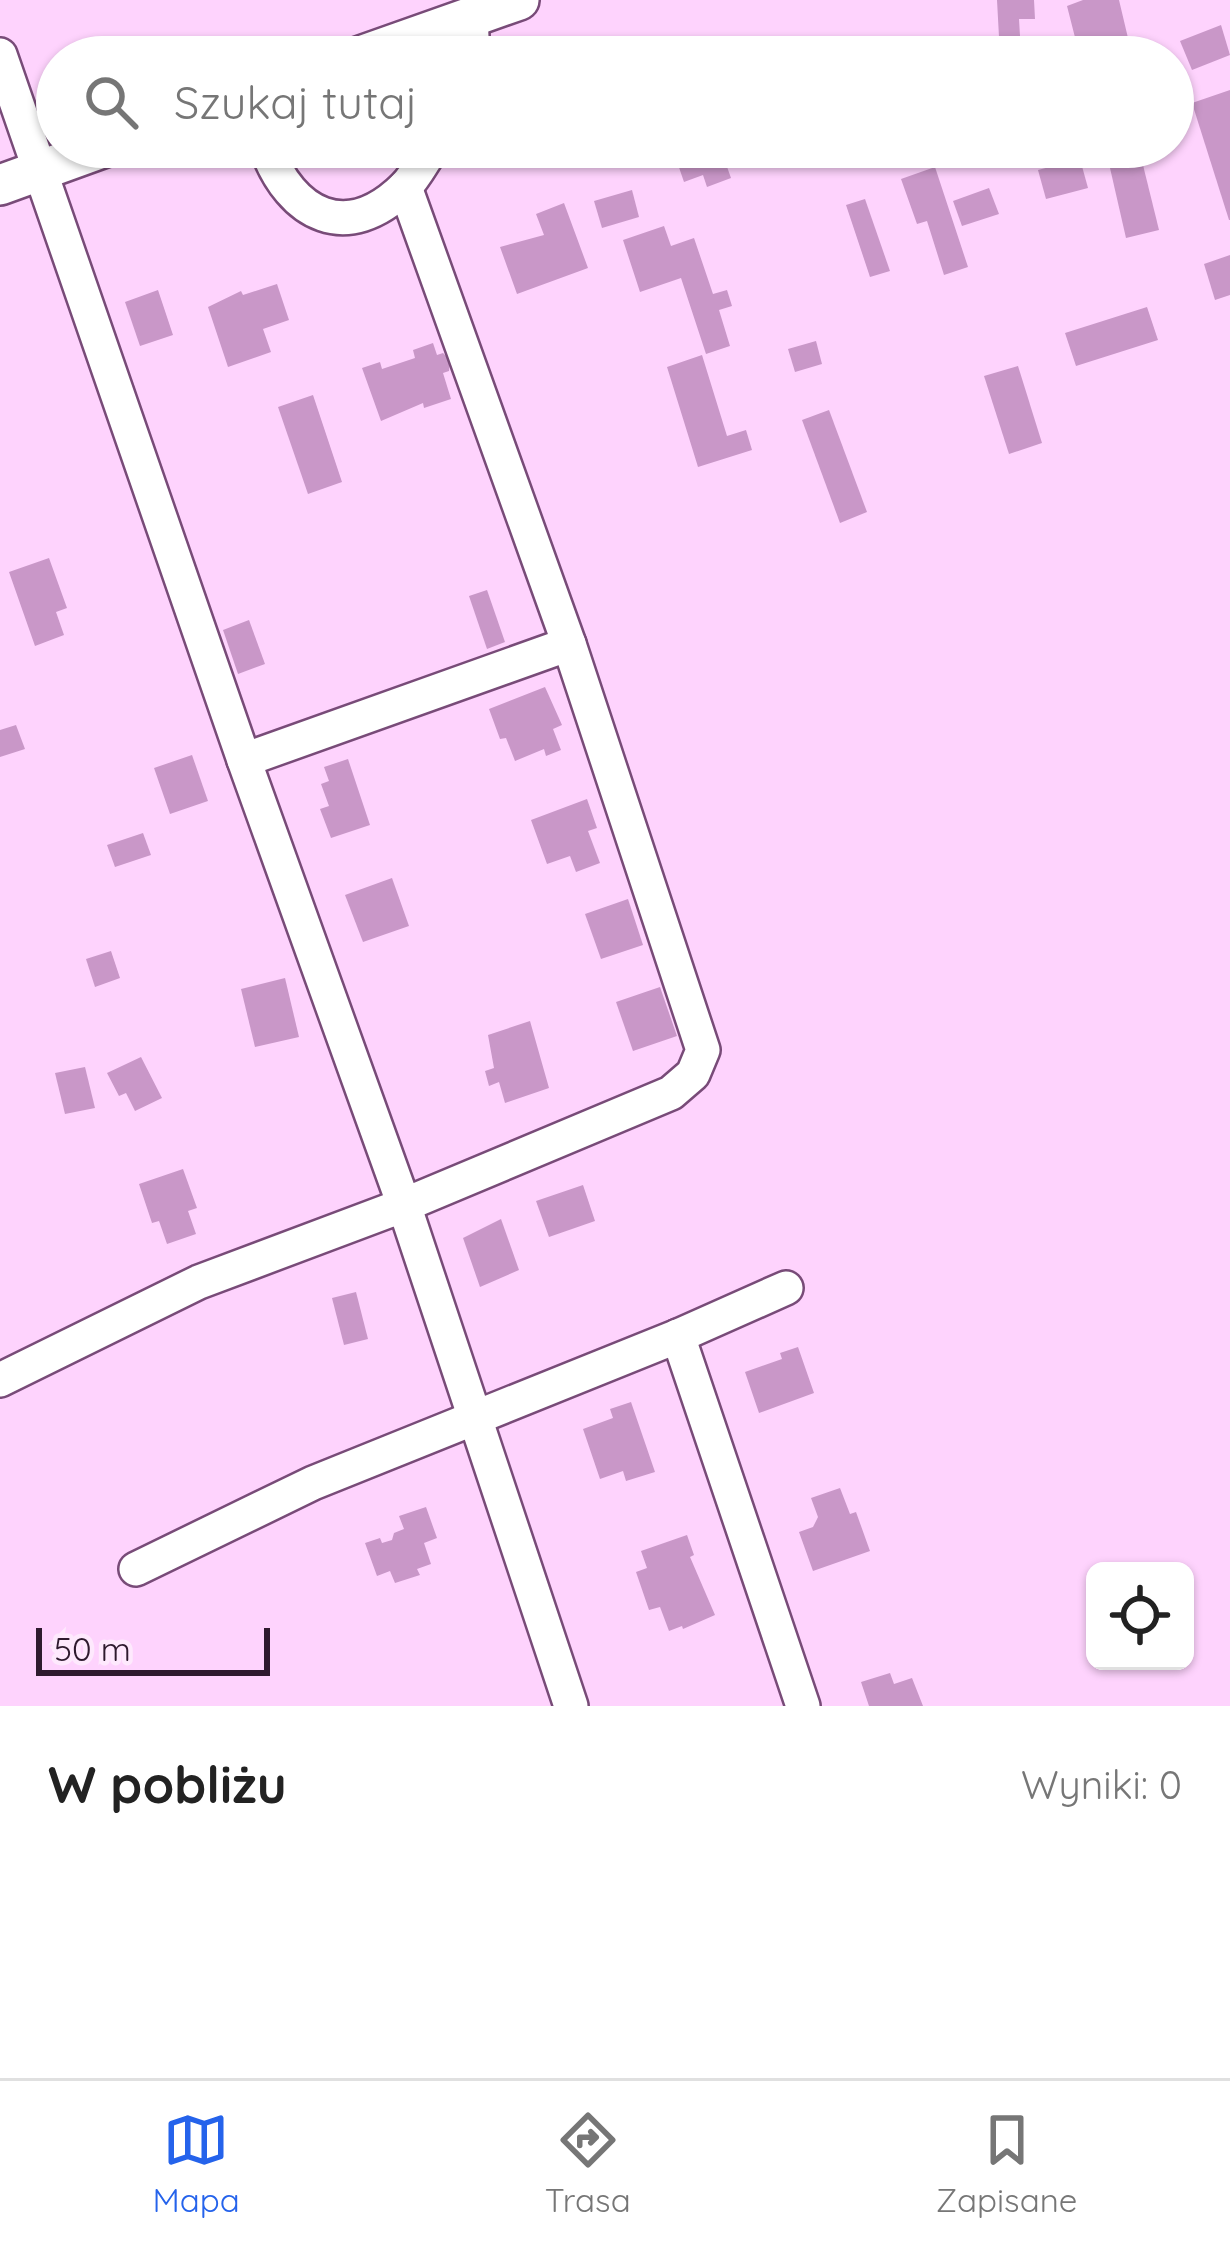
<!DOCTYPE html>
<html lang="pl">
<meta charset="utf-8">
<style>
:root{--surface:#fff;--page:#f2f2f2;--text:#222;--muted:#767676;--line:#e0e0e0;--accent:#2563eb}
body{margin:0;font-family:Quicksand,sans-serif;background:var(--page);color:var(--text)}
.controls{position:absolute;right:36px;bottom:36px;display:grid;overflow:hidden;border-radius:18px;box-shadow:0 3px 9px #0004}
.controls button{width:108px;height:108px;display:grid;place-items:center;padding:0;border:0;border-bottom:3px solid var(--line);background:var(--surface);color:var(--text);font:60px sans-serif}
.scale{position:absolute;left:36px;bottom:30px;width:234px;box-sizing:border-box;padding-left:12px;border:6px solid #2e1a2e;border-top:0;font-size:33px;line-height:42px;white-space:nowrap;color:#2e1a2e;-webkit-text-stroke:9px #fee9fd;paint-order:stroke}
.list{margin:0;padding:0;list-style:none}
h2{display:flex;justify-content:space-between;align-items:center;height:156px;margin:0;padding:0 48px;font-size:51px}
h2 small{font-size:39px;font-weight:400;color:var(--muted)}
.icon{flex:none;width:66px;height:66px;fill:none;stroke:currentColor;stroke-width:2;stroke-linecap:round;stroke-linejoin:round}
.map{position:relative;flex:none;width:1230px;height:1706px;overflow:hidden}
.search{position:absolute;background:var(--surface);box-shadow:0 3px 9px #0004;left:36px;right:36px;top:36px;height:132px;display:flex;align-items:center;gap:30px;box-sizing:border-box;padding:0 42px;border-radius:66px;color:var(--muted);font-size:45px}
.sheet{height:372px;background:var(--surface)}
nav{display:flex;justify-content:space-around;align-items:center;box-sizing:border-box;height:168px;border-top:3px solid var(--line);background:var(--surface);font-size:33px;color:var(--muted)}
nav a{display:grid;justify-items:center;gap:6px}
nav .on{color:var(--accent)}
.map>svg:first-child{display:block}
.building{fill:#c997c8}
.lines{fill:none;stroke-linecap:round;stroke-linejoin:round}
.minor-casing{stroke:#784b78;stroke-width:38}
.tertiary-casing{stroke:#784b78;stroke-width:44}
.minor{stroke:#fff;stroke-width:33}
.tertiary{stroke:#fff;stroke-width:39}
</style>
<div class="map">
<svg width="1230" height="1706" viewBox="0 0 1230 1706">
<rect width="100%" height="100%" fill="#fed3fd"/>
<g class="building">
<polygon points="997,0 1034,0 1035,19 1019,19 1020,36 999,37"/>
<polygon points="1083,0 1119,0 1128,38 1113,41 1115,53 1080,57 1067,6"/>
<polygon points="1221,25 1230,55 1192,70 1180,41"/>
<polygon points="1230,90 1230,220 1229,220 1192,103"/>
<polygon points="672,147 720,147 731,178 707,187 703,175 684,182"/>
<polygon points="908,147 942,147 945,156 916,167"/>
<polygon points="1080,159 1088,188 1046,199 1038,170"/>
<polygon points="1142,161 1159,230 1126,238 1110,168"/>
<polygon points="935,167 968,267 944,275 927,221 917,224 901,179"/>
<polygon points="989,188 999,214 962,226 953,201"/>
<polygon points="632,190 639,217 602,228 594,201"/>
<polygon points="865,199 890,271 870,277 846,205"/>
<polygon points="564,203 588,268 517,294 500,247 544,235 536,214"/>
<polygon points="664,226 671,246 694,238 713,294 727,290 732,306 719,310 730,346 706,354 681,278 640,292 623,240"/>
<polygon points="1230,255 1230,295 1215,300 1204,264"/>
<polygon points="277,284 289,320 263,329 271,352 228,367 208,307 241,291 243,295"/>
<polygon points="158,290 173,335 140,346 125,302"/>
<polygon points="1147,307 1158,340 1076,366 1065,333"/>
<polygon points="816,341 822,364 795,372 788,349"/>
<polygon points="433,343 437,355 443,353 450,360 449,371 443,373 451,399 424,408 423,403 381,421 362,368 380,362 382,369 415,358 413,350"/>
<polygon points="702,355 727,436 746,430 752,450 698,467 667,367"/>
<polygon points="1018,366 1042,443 1009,454 984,376"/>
<polygon points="313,395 342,482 308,494 278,407"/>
<polygon points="829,410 867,512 840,523 802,420"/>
<polygon points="49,558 67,608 56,612 64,635 35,646 9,572"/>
<polygon points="487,590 505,642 487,649 469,596"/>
<polygon points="249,620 265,664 238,674 223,630"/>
<polygon points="545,687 562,725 553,729 561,750 546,756 544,749 515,761 506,738 500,739 489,709"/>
<polygon points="16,725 25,749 0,757 0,730"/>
<polygon points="192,755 208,801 170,814 154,768"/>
<polygon points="348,759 370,825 331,838 320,809 329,806 321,784 329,781 324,767"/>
<polygon points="587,799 597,828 588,831 600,863 576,872 570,856 547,864 531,820"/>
<polygon points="143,833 151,855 115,867 107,845"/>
<polygon points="392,878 409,926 363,942 345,895"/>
<polygon points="628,899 643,945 601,959 585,914"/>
<polygon points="111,951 120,978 95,987 86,959"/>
<polygon points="285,978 299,1037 255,1047 241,989"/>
<polygon points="660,987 677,1036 633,1051 616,1002"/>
<polygon points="530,1021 549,1088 505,1103 499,1082 489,1086 485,1071 494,1068 488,1035"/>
<polygon points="141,1057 162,1098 135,1111 126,1093 119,1096 107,1073"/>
<polygon points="85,1067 95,1108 65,1114 55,1073"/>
<polygon points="183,1169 197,1208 188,1211 196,1234 167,1244 159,1221 152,1223 139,1184"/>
<polygon points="583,1185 595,1221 549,1237 536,1201"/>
<polygon points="501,1219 519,1270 480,1287 463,1238"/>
<polygon points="356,1292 368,1339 344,1345 332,1298"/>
<polygon points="798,1347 814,1393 759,1413 745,1372 782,1359 780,1353"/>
<polygon points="631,1402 655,1472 626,1481 623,1471 600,1479 583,1429 613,1418 610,1409"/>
<polygon points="840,1488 850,1514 856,1512 870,1551 813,1571 799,1532 813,1527 818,1517 811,1498"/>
<polygon points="426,1507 437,1538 424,1543 431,1564 417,1569 420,1575 395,1583 390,1571 377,1576 365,1543 380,1538 382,1543 392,1540 394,1533 404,1529 399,1516"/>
<polygon points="687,1535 694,1555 690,1557 715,1615 683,1629 682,1626 669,1631 660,1607 649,1610 636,1572 647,1568 641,1551"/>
<polygon points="890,1673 894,1684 912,1678 923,1706 869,1706 861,1682"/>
</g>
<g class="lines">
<defs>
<g id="minor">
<polyline points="471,17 473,57"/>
<polyline points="0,55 244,760 404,1205 671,1093 693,1074 703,1050 569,644 405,187"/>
<path d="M266,147C291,216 347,244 405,187C416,176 424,159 433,147"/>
<polyline points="244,760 569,644"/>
<polyline points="678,1336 803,1706"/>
<polyline points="0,1380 199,1282 404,1205 571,1706"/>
<polyline points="136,1569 313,1483 678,1336 786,1288"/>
</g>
<g id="tertiary">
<polyline points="358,57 519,0"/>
<polyline points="0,185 105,147"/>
</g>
</defs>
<use href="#minor" class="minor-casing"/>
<use href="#tertiary" class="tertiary-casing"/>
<use href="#minor" class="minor"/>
<use href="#tertiary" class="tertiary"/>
</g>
</svg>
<div class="controls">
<button><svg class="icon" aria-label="locate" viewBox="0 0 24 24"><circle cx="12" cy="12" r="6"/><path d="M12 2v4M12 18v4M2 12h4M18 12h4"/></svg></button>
</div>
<div class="scale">50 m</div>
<div class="search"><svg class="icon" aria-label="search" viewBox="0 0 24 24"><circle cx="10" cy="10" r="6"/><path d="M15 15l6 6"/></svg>Szukaj tutaj</div>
</div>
<section class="sheet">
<h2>W pobliżu<small>Wyniki: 0</small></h2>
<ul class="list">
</ul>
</section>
<nav>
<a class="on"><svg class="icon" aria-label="map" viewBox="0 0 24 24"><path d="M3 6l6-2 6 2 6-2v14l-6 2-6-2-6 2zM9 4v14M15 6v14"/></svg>Mapa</a>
<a><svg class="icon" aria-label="directions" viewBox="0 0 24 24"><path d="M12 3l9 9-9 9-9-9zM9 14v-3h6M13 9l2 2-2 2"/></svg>Trasa</a>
<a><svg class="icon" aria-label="saved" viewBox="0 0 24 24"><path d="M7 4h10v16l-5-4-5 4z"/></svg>Zapisane</a>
</nav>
